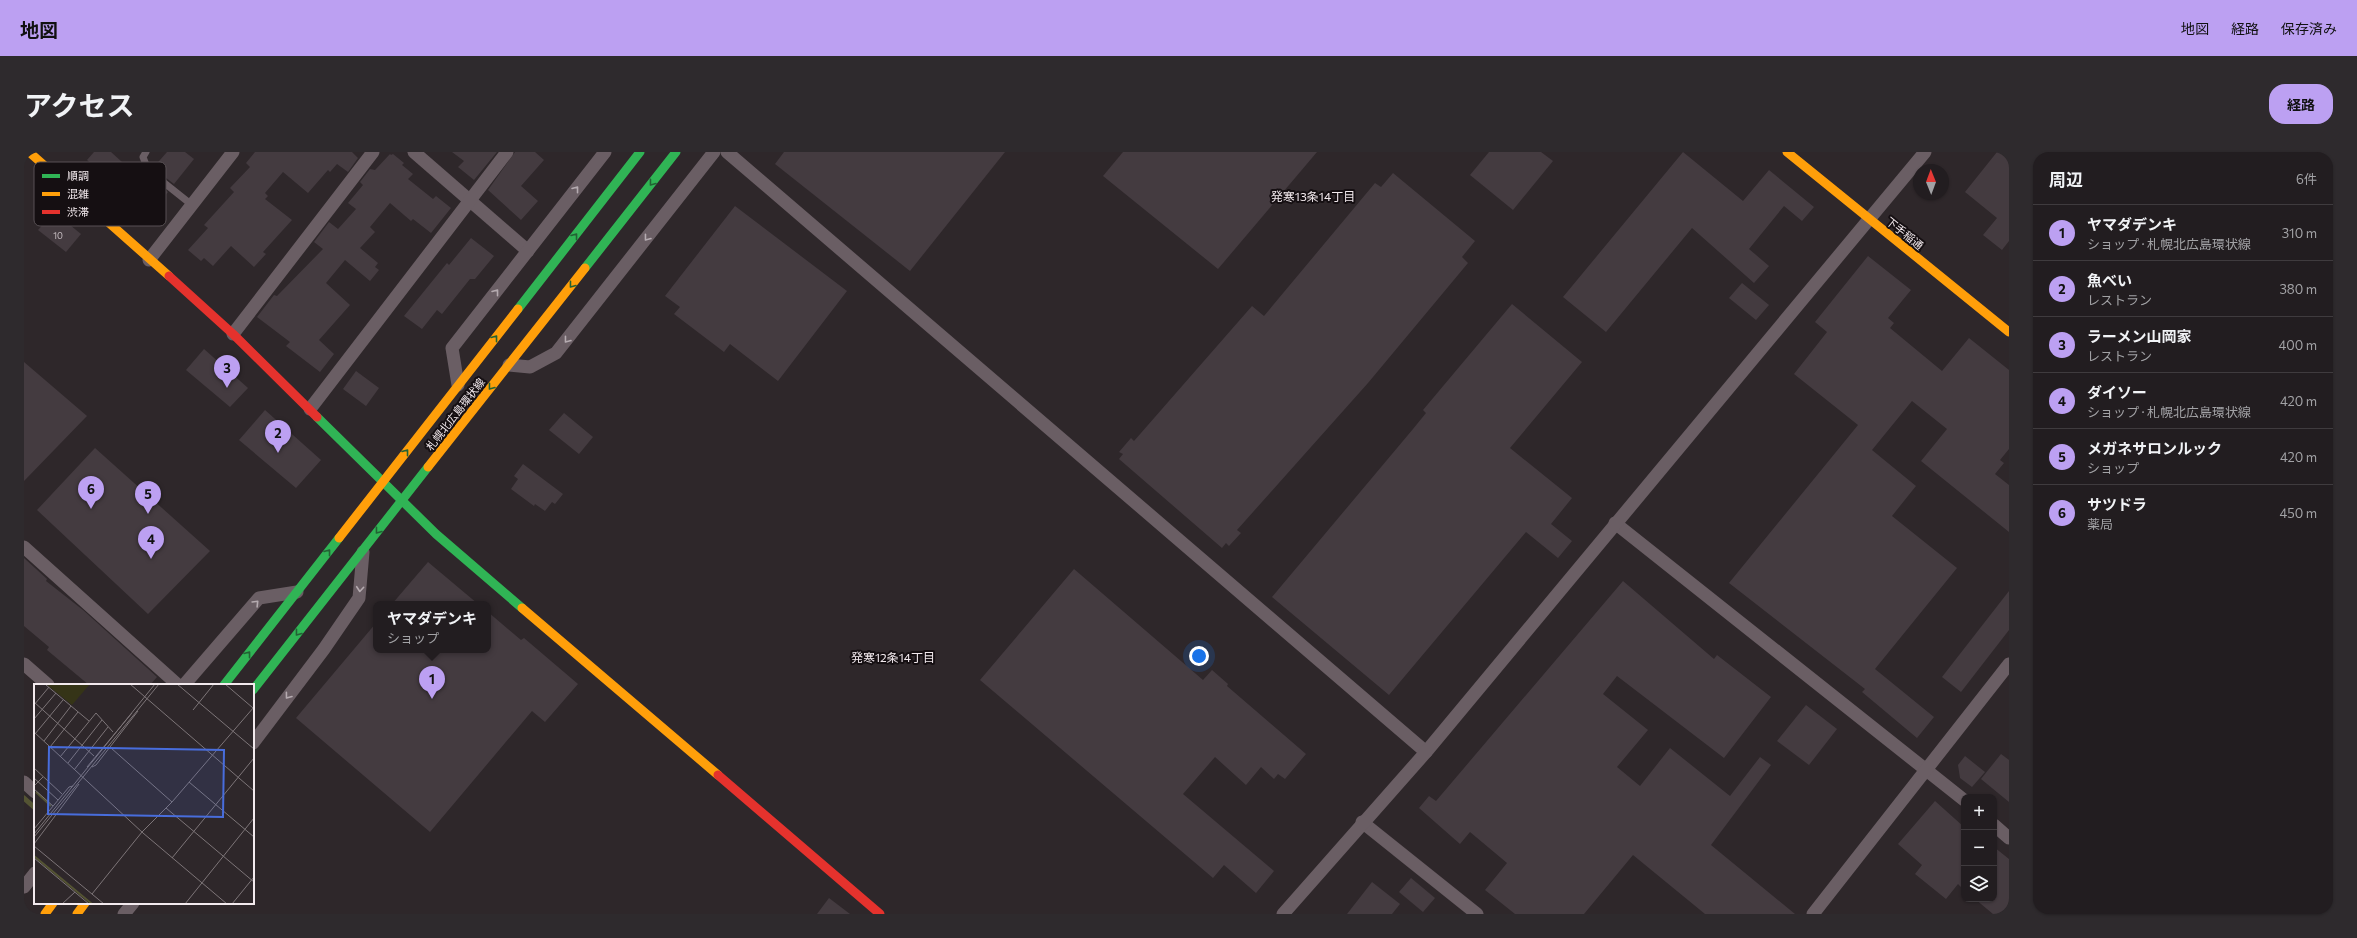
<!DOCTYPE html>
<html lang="ja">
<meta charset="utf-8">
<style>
:root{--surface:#221d20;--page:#2e2a2d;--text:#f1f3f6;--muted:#a2a2a5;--line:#3f3b3e;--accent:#bca0f2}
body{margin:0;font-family:Commissioner,"Noto Sans JP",sans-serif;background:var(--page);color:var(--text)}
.controls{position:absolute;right:12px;bottom:12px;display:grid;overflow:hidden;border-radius:8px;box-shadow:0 1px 3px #0004}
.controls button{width:36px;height:36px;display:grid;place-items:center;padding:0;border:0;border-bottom:1px solid var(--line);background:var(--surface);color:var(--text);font:20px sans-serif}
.compass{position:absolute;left:1889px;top:12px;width:36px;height:36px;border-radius:50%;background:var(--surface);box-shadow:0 1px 3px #0004;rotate:359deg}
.you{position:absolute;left:1175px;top:504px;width:14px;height:14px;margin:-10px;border:3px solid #fff;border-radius:50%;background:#1a73e8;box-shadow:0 0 0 6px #1a73e833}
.badge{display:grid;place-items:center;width:26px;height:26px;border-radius:50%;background:var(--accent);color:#111;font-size:13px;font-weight:700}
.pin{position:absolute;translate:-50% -33px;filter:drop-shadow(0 1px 2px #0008)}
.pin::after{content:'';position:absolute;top:21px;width:14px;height:12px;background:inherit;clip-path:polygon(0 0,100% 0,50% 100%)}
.popup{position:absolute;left:349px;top:449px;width:118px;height:52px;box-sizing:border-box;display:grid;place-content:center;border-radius:8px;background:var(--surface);filter:drop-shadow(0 1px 3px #0005);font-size:13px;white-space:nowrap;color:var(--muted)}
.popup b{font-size:15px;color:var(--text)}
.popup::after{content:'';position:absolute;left:50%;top:100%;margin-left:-8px;border:8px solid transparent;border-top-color:var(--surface)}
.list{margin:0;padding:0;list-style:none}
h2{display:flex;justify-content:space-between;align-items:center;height:52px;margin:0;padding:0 16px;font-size:17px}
h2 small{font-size:13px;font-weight:400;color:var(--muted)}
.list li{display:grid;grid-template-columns:26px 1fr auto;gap:12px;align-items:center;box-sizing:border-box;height:56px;padding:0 16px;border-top:1px solid var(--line)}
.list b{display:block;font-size:15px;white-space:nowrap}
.list p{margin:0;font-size:13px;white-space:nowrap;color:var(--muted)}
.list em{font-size:13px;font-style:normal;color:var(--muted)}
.icon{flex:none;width:22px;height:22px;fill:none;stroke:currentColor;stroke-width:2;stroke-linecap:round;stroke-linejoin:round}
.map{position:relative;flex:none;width:1985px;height:762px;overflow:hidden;border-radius:16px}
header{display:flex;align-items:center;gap:24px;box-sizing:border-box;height:56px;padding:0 20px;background:var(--accent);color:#111}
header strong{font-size:19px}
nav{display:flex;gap:22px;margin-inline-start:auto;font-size:14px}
.intro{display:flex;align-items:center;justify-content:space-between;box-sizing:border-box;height:96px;padding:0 24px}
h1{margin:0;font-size:28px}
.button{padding:10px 18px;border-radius:16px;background:var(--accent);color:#111;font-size:14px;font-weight:700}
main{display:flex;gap:24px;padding:0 24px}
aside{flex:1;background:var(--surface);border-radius:16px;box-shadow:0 1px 3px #0004}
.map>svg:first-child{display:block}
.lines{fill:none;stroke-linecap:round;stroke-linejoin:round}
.stream{stroke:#545433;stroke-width:5}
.building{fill:#443b40}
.lane{stroke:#6a5e64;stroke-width:7}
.street{stroke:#6a5e64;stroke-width:13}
.fast{stroke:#30b455;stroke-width:9}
.slow{stroke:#ff9f0a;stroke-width:9}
.jam{stroke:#e5322d;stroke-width:9}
.oneway{stroke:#226234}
.oneway2{stroke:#b5abb0}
.labels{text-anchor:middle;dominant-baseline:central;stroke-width:4;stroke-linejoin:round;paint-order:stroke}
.number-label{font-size:9px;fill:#c7bec2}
.street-label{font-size:11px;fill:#f3eaee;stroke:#150f12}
.neighbourhood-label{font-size:12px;fill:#f3eaee;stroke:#150f12}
.inset-river{fill:none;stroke:#545433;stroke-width:2}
.inset-road{fill:none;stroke:#7d7578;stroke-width:1}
.view{fill:#486ddc;fill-opacity:0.15;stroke:#486ddc;stroke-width:2}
.inset-edge{fill:none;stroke:#f3eaee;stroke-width:2}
.key{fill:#150f12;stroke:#585154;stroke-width:1}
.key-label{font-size:11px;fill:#f3eaee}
</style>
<header>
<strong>地図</strong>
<nav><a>地図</a><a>経路</a><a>保存済み</a></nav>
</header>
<div class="intro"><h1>アクセス</h1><a class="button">経路</a></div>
<main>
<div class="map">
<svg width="1985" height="762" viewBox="0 0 1985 762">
<rect width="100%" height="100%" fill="#2e272a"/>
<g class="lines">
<polyline class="stream" points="0,646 11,656"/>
</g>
<g class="building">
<polygon points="70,0 87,0 98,10 84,26 63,8"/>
<polygon points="143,0 161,0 170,7 150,32 129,16"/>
<polygon points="231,0 328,0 334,6 324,20 313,12 306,20 304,18 284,41 259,20 241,41 244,44 241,47 268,68 239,100 242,102 230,115 207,94 189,114 180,106 177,109 164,98 184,76 180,73 210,40 206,36 226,15 222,11"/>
<polygon points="428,0 473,0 450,28 434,15 440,9"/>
<polygon points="491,0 511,0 520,8 497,34 514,49 497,68 464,38"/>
<polygon points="760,0 981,0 886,119 751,12"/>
<polygon points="1099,0 1293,0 1194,117 1079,24"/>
<polygon points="1465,0 1517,0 1529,9 1489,58 1446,23"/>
<polygon points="1659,0 1719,49 1745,18 1790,55 1778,69 1760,54 1725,97 1745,114 1730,131 1668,76 1582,180 1539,145"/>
<polygon points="1973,0 1985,0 1985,89 1978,98 1959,83 1973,66 1941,40"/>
<polygon points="366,2 367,3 369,2 380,11 378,13 389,22 384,27 409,47 412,44 427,56 407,81 389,67 387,69 366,51 346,75 351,80 336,96 354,111 351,115 355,118 346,129 321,108 302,131 326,153 295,188 310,202 296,220 262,194 266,190 233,165 250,143 253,144 299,97 290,90 305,70 314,77 332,57 324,51 339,33 336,30 346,17 351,18"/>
<polygon points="110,17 122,26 123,24 144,40 134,53 102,27"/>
<polygon points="1369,21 1451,89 1438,105 1444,111 1344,231 1213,378 1217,381 1205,394 1202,391 1198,396 1095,307 1099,302 1095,300 1107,286 1110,289 1228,154 1240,164 1351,31 1357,35"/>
<polygon points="711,54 823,139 754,229 706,192 700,200 650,162 656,155 641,144"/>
<polygon points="30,60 57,82 42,100 14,78"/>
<polygon points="447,86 470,104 451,127 446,127 418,162 413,158 398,177 380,164 423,111 425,113"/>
<polygon points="1844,104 1887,138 1864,166 1870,171 1866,176 1918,219 1945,186 1985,218 1985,297 1976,308 1980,311 1971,322 1985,333 1985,380 1897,309 1923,277 1888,249 1848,298 1892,334 1868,364 1933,416 1851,517 1910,565 1893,586 1838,540 1841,537 1705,431 1834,273 1770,222 1803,180 1791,170"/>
<polygon points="1718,131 1745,153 1732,168 1705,146"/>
<polygon points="1488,152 1558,210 1486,296 1548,346 1527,372 1548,389 1534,406 1502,380 1365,543 1248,445 1389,277 1402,261 1399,258"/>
<polygon points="180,197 224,236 206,255 162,218"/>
<polygon points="0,210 63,264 0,329"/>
<polygon points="332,219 355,236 342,254 319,237"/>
<polygon points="241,258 297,308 272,336 215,288"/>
<polygon points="540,261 569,285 555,302 525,278"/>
<polygon points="71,296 186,399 124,462 13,358"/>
<polygon points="499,312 539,342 531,352 528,350 521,359 511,352 510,354 487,337 494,327 490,324"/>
<polygon points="0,406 23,427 22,429 59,458 133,525 126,533 65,533 23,498 25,495 0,474"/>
<polygon points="404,410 454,452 368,452"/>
<polygon points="1050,417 1179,528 1188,518 1204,532 1203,534 1282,602 1261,627 1254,622 1250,627 1237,615 1222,633 1191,605 1159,642 1250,719 1232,741 1200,713 1189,726 956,528"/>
<polygon points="1599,429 1690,507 1693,503 1747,545 1700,606 1593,524 1579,542 1624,578 1593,615 1616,634 1646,596 1706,644 1736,605 1747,613 1687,693 1771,762 1681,762 1609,703 1560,762 1491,762 1461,738 1483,711 1446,680 1436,692 1395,656 1405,644 1412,649"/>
<polygon points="1985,439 1985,478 1937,540 1918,525"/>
<polygon points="464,460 497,488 500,486 554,532 521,570 508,559 406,680 272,566 352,471 352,498 464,498"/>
<polygon points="1782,553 1813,577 1785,613 1753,589"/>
<polygon points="1977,602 1985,608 1985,650 1957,627"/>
<polygon points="1941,604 1961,620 1948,635 1936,626 1934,613"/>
<polygon points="1911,649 1940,675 1940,738 1934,732 1922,747 1891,722 1898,713 1874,692"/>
<polygon points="1970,695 1985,707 1985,762 1969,762 1951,747 1970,747"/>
<polygon points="1387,726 1411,746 1399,760 1375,740"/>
<polygon points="1348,730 1376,752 1368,762 1323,762"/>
<polygon points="805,746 826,762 793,762"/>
</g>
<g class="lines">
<polyline class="lane" points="122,0 119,5 124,18 168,53"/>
<g class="street">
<polyline points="390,0 504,99"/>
<polyline points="703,0 1402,600"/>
<polyline points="125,108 209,0"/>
<polyline points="209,182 349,0"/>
<polyline points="485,213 506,215 532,201 690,0"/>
<polyline points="434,233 428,196 581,0"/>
<polyline points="286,257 483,0"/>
<polyline points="1591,371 1940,648"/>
<polyline points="0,395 154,533"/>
<polyline points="0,512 24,533"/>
<polyline points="160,533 235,446 273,440"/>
<polyline points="229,591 300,497 335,446 339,400"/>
<polyline points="0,630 11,640"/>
<polyline points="1338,670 1453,762"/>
<polyline points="1970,673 1985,686"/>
<polyline points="0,735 11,721"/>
<polyline points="100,762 109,751"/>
<polyline points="1259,762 1402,600 1901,0"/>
<polyline points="1789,762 1985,512"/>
</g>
<g class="fast">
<polyline points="561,116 652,0"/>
<polyline points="494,157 616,0"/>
<polyline points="293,265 412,382 498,456"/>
<polyline points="200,533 315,386"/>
<polyline points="229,538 404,315"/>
</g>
<g class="slow">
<polyline points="5,0 145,124"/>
<polyline points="1763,0 1985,180"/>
<polyline points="404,315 561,116"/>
<polyline points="315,386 494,157"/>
<polyline points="498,456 694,623"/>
<polyline points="21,762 29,751"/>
<polyline points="53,762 61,751"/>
</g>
<g class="jam">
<polyline points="145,124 209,182 293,265"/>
<polyline points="694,623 856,762"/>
</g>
</g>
<defs><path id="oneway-chevron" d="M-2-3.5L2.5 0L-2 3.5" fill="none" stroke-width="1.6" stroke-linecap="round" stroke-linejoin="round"/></defs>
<g class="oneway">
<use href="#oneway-chevron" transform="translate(628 31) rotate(128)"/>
<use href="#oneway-chevron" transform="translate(551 84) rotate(-52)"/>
<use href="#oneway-chevron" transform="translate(548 133) rotate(128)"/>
<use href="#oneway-chevron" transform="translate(471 186) rotate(-52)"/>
<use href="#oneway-chevron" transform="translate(467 235) rotate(128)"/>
<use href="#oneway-chevron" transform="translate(382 300) rotate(-52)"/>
<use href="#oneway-chevron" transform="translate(354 379) rotate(128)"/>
<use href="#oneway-chevron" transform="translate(304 400) rotate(-52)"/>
<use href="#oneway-chevron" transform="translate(274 481) rotate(128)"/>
<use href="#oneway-chevron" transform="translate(224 502) rotate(-52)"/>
</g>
<g class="oneway2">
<use href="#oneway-chevron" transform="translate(552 37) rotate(-52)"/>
<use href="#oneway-chevron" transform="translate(623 86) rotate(128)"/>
<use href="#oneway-chevron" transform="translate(472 140) rotate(-52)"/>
<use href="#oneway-chevron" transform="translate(543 188) rotate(128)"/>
<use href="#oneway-chevron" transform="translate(336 437) rotate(95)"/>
<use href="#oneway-chevron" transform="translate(232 451) rotate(-46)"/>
<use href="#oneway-chevron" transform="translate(264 544) rotate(127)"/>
</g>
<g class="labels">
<g class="number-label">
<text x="34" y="83">10</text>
</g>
<g class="street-label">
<text transform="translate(1881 81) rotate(39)">下手稲通</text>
<text transform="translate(431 262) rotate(-52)">札幌北広島環状線</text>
</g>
<g class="neighbourhood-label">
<text x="1289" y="44">発寒13条14丁目</text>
<text x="869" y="505">発寒12条14丁目</text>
</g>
</g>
<g transform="translate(10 532)">
<rect width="220" height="220" fill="#2e272a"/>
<path d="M12,0H56L38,21Z" fill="#353417"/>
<path class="inset-river" d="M2,108L17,122M0,172L58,220"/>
<path class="inset-road" d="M96,0L220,107M143,0L220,65M191,0L219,24M12,1L55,37M0,18L60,72M0,21L15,3M159,26L180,0M0,35L22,9M0,48L109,149L193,220M1,50L29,16M10,57L37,22M16,63L44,28M77,64L138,118M26,73L62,29L79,48M34,79L68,36M53,83L98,29M58,83L62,81L104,27M0,84L28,110M40,86L74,43M0,94L24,116M155,98L220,153M0,102L9,93M0,105L19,122M132,124L220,198M0,145L35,103L39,102M0,150L121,0M0,153L125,0M0,160L45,100M0,162L70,220M0,174L55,220M138,174L220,74M58,210L108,148L138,118L220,23M28,220L41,208M151,220L220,134M198,220L220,193"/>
<path class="view" d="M15,63L190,66L189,133L14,130Z"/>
<rect width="220" height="220" class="inset-edge"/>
</g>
<rect x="10" y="10" width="132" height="64" rx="6" class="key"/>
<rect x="18" y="22" width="18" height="4" fill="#30b455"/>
<rect x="18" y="40" width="18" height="4" fill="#ff9f0a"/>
<rect x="18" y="58" width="18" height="4" fill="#e5322d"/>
<g class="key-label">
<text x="43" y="28">順調</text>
<text x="43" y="46">混雑</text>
<text x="43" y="64">渋滞</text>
</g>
</svg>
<div class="controls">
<button>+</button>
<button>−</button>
<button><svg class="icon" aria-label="layers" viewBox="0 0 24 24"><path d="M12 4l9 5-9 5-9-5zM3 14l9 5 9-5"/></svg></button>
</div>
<svg class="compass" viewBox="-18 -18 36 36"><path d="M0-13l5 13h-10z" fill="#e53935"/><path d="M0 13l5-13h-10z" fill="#a2a2a5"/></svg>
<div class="you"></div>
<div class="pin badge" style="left:408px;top:547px">1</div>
<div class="popup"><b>ヤマダデンキ</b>ショップ</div>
<div class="pin badge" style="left:254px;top:301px">2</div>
<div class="pin badge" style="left:203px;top:236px">3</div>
<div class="pin badge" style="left:127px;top:407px">4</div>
<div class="pin badge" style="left:124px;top:362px">5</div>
<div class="pin badge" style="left:67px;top:357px">6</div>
</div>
<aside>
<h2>周辺<small>6件</small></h2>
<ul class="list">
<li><span class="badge">1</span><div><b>ヤマダデンキ</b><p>ショップ · 札幌北広島環状線</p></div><em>310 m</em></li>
<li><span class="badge">2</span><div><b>魚べい</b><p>レストラン</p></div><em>380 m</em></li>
<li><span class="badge">3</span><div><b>ラーメン山岡家</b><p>レストラン</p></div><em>400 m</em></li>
<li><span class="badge">4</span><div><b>ダイソー</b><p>ショップ · 札幌北広島環状線</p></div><em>420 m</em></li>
<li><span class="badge">5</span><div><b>メガネサロンルック</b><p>ショップ</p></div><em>420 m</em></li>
<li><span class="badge">6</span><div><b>サツドラ</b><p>薬局</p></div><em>450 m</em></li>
</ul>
</aside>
</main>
